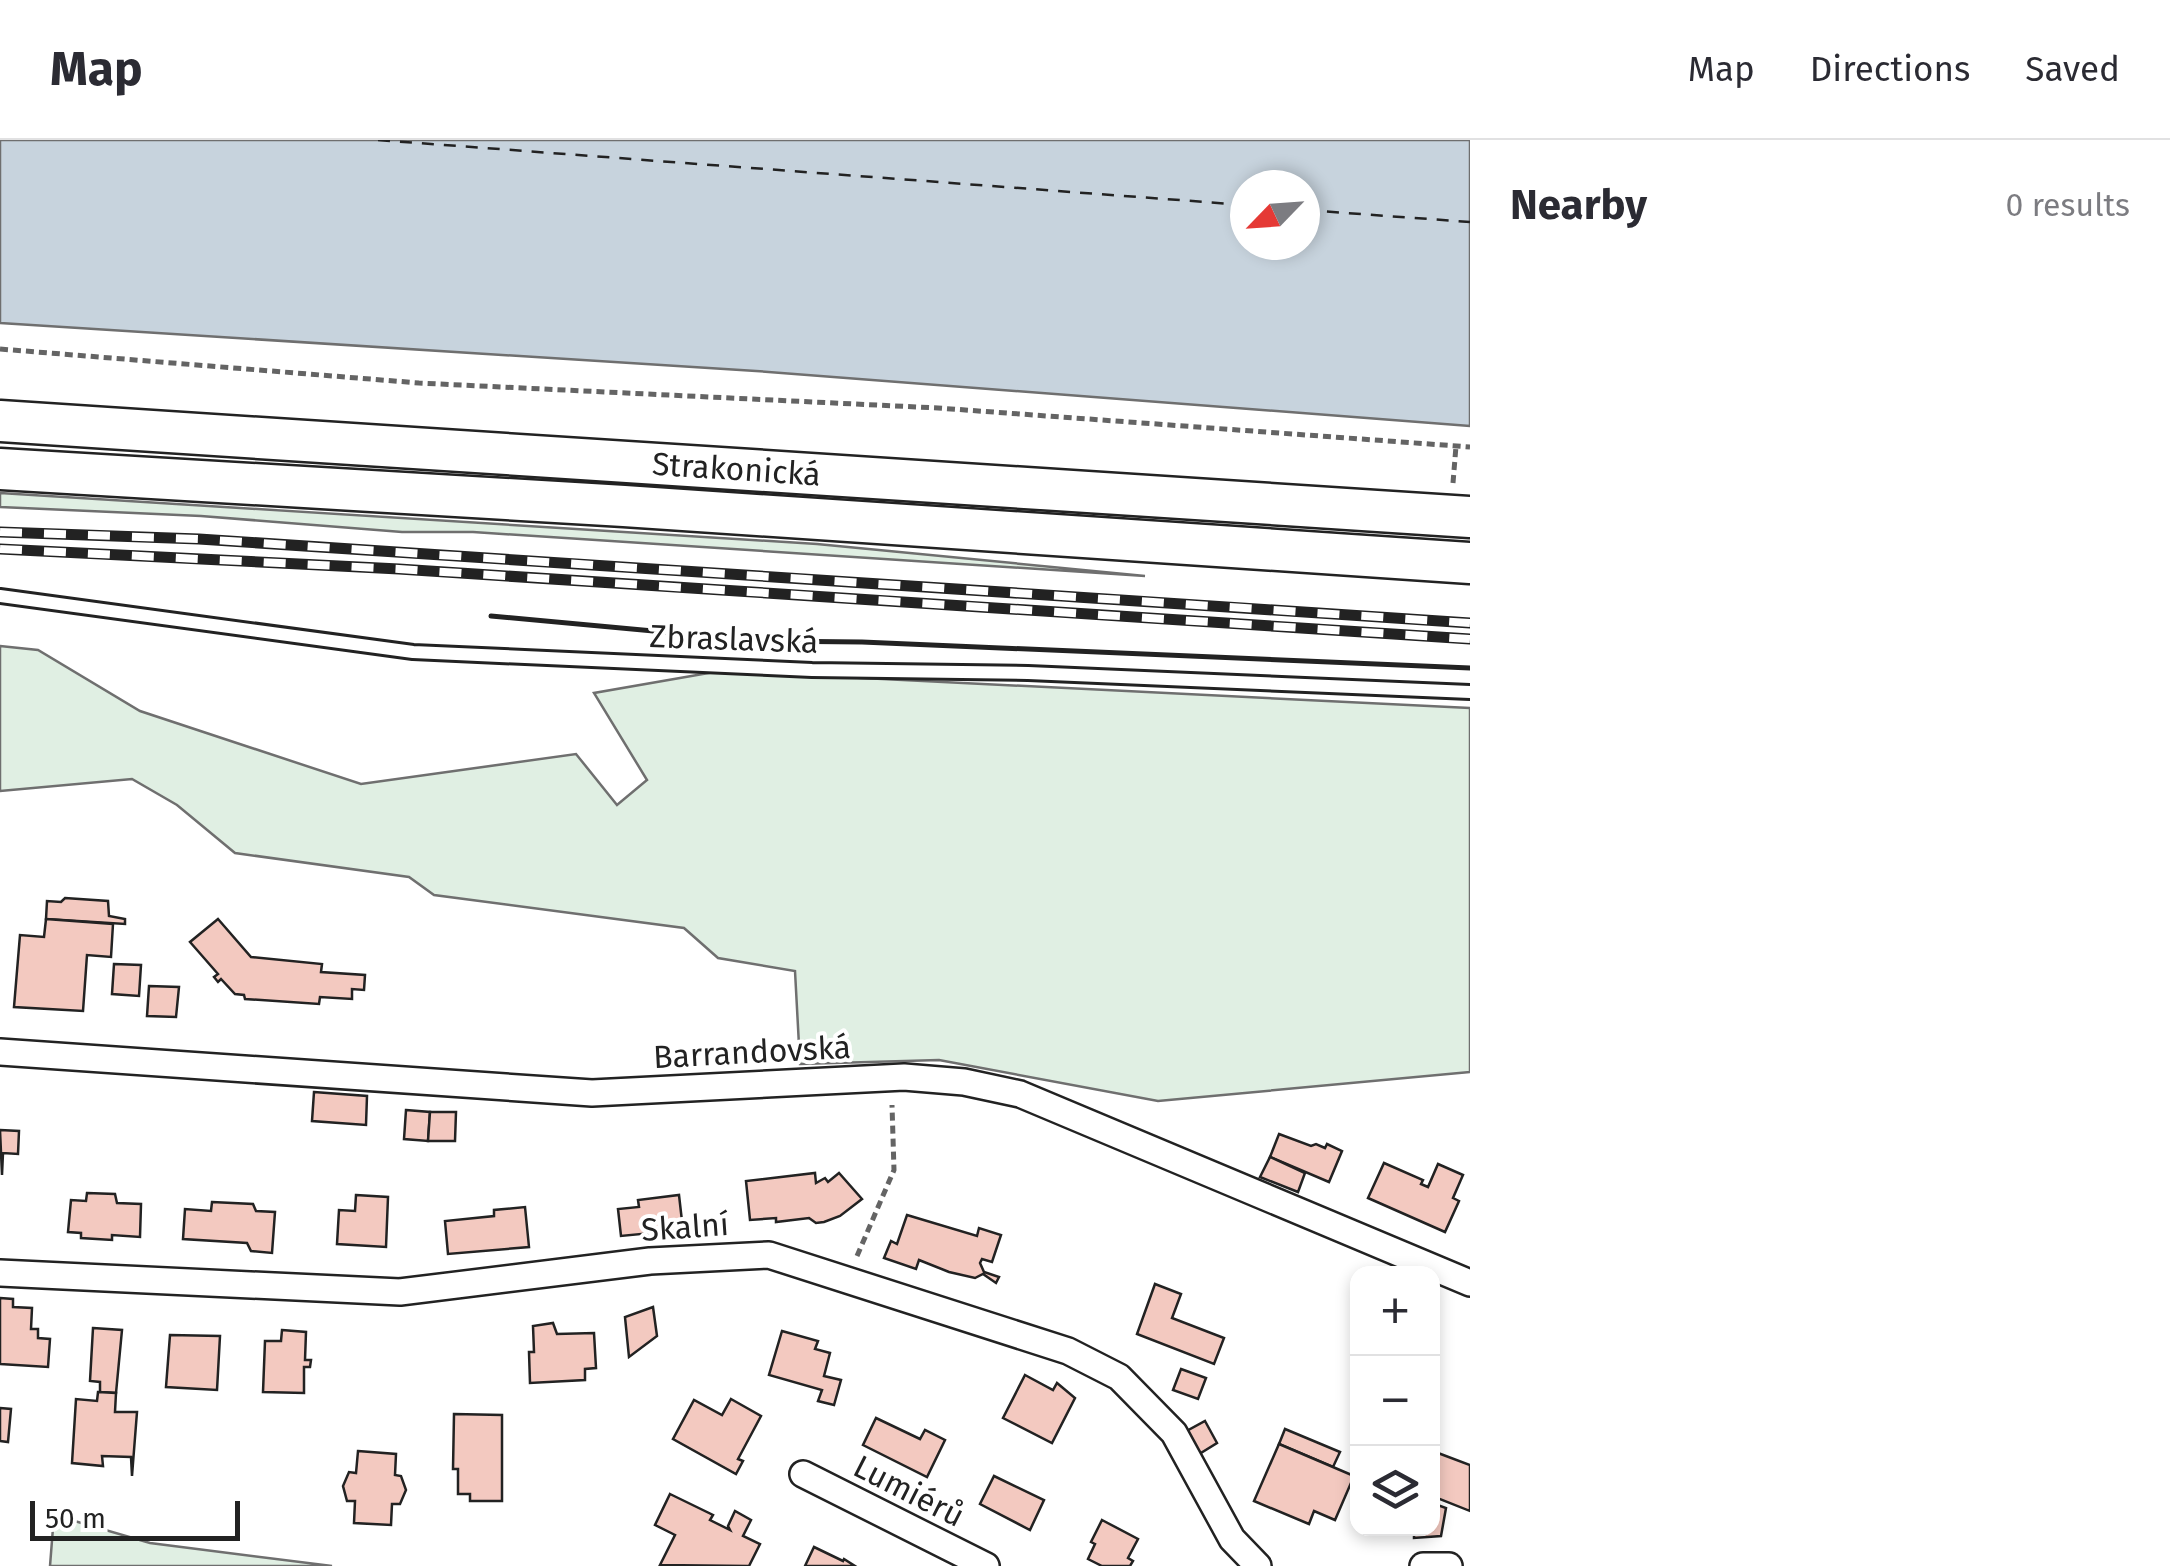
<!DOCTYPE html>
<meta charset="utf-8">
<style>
:root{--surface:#fff;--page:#f2f2f3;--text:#2b2b33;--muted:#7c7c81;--line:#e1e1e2}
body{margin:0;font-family:"Fira Sans",sans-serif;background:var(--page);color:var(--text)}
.controls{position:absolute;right:30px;bottom:30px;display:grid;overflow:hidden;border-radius:20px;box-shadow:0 5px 15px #0003}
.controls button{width:90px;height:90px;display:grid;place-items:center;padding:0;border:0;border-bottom:2px solid var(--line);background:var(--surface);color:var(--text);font:50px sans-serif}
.compass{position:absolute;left:1230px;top:30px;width:90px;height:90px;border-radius:50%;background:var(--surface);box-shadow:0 5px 15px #0003;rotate:245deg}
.scale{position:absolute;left:30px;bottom:25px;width:210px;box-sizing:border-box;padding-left:10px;border:5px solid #222;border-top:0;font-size:28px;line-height:35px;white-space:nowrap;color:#222;-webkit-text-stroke:8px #fff;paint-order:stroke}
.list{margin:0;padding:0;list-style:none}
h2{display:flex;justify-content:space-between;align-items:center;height:130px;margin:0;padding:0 40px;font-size:42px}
h2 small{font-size:32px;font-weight:400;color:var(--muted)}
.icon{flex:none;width:55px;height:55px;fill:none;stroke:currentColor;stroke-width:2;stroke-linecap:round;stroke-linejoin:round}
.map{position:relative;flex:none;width:1470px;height:1426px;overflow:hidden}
header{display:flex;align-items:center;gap:60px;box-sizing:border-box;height:140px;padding:0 50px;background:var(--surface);border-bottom:2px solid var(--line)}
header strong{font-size:48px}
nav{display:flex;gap:55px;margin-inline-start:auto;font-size:35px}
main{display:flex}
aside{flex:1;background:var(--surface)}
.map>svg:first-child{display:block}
.green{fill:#e0efe3;stroke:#6f6f6f;stroke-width:2.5}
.water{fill:#c7d3dd;stroke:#6f6f6f;stroke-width:2.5;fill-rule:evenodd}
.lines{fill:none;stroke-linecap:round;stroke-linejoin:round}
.ferry{stroke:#222;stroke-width:2.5;stroke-dasharray:12 10;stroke-linecap:butt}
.building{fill:#f3c9c0;stroke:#222;stroke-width:2.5}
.lane-casing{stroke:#222;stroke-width:18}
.street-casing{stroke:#222;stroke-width:30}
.primary-casing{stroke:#222;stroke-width:45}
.path{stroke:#646464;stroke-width:5;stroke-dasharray:8 5;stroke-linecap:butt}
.lane{stroke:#fff;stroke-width:12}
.street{stroke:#fff;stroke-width:25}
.primary{stroke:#fff;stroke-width:40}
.rail-casing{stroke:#222;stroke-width:11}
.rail{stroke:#fff;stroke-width:8;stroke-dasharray:22;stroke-linecap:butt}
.wall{stroke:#222;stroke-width:5}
.labels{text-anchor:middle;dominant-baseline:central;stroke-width:8;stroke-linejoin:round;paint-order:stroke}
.street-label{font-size:32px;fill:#222;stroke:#fff}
</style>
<header>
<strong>Map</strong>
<nav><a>Map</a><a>Directions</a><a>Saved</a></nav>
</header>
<main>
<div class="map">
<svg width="1470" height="1426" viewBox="0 0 1470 1426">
<rect width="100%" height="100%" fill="#fff"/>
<g class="green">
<polygon points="0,353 817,404 1145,436 473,392 402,392 201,376 0,367"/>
<polygon points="0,506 38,510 140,571 361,644 576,614 617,665 647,640 594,553 720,531 1470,568 1470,932 1158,961 939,920 800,924 795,831 718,818 684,788 434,755 409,737 235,713 177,665 132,639 0,651"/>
<polygon points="54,1375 150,1403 332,1426 50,1426"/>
</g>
<path class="water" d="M0,0H1470V286L756,231L0,183ZM1245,45H1305V105H1245Z"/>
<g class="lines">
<g class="ferry">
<polyline points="378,0 1245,65"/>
<polyline points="1305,70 1470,82"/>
</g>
</g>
<g class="building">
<polygon points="65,758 108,761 109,776 125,779 125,784 46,779 47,761 61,762"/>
<polygon points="46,779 113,784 111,817 87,815 83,871 14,867 20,795 44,797"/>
<polygon points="218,779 251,817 322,824 321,832 365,835 364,850 352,849 352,859 320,857 319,864 245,859 244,855 235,854 221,839 218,842 214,837 218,834 190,802"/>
<polygon points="114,824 141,825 139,856 112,854"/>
<polygon points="149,846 179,847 176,877 147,876"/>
<polygon points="314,952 367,956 366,985 312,981"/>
<polygon points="406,970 430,972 428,1001 404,999"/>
<polygon points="430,972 456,972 455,1001 428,1001"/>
<polygon points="0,990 19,991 18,1014 3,1013 2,1035"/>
<polygon points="1279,994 1311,1006 1316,1004 1325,1008 1327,1004 1342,1011 1329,1042 1270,1017"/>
<polygon points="1270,1017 1305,1033 1298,1052 1260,1037"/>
<polygon points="1384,1023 1423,1040 1421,1044 1428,1047 1438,1024 1463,1035 1453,1058 1459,1061 1445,1092 1368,1058"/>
<polygon points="815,1033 816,1043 825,1038 828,1042 839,1033 862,1059 840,1076 824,1082 816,1083 809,1078 776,1082 776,1078 750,1080 746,1041"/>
<polygon points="87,1053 115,1054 117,1063 141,1064 140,1097 112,1095 112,1100 81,1098 81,1093 68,1092 71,1060 86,1061"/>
<polygon points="356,1055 388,1057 386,1107 337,1104 339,1070 355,1071"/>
<polygon points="679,1055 683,1090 621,1096 618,1069 639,1067 638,1060"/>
<polygon points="212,1062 253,1064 256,1071 275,1072 272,1113 251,1111 247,1103 183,1099 185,1069 211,1071"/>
<polygon points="525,1067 529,1107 448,1114 445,1081 494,1076 494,1070"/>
<polygon points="907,1075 977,1096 979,1088 1001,1095 992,1122 982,1119 980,1123 984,1132 999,1137 996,1143 983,1134 975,1138 949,1132 919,1120 916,1129 884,1118 891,1101 897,1104"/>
<polygon points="1155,1144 1181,1154 1172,1178 1224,1198 1214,1224 1137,1194"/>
<polygon points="0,1158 13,1159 13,1167 32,1168 31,1189 38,1189 38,1198 50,1199 48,1227 0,1224"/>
<polygon points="653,1167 657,1196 629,1217 625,1177"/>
<polygon points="553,1183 557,1194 594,1193 596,1228 585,1229 585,1240 530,1243 529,1212 534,1212 533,1186"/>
<polygon points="93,1188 122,1190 116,1253 100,1252 100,1242 90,1241"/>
<polygon points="282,1190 306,1192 305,1220 311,1220 310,1227 304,1227 304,1253 263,1252 265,1201 281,1201"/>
<polygon points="782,1191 818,1201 815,1209 830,1213 824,1236 841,1240 834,1265 818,1261 822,1250 769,1235"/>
<polygon points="170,1195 220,1196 217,1250 166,1247"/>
<polygon points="1181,1229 1206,1238 1198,1259 1173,1250"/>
<polygon points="1025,1235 1053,1250 1057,1243 1075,1258 1052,1303 1003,1278"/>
<polygon points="98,1252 116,1253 115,1272 137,1272 132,1336 131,1317 102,1316 103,1326 72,1323 76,1259 97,1261"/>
<polygon points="731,1259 761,1276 738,1319 743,1321 736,1334 673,1299 694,1260 722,1275"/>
<polygon points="0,1268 11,1269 8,1302 0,1301"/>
<polygon points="454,1274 502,1275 502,1361 470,1361 470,1354 458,1354 458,1329 453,1329"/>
<polygon points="876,1278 920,1299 925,1290 945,1300 927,1337 863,1305"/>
<polygon points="1205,1281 1217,1303 1196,1316 1183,1293"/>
<polygon points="1285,1289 1340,1312 1333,1327 1279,1304"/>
<polygon points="1279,1304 1354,1336 1335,1380 1314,1371 1309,1384 1254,1361"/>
<polygon points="358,1311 396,1314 395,1335 401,1336 406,1350 400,1364 392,1364 391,1385 354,1383 355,1361 347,1361 343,1346 349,1332 356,1333"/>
<polygon points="1438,1313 1470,1325 1470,1371 1432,1356 1432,1327"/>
<polygon points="994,1336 1044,1360 1030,1390 980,1364"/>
<polygon points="670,1354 713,1375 710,1380 730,1390 728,1386 735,1371 751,1380 743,1396 760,1404 749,1426 660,1425 675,1395 655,1385"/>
<polygon points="1432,1363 1446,1368 1441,1396 1414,1398 1414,1388 1432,1388"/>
<polygon points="1102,1380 1138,1399 1128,1418 1133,1421 1130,1426 1102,1426 1088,1419 1095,1404 1091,1402"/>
<polygon points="814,1407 843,1421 844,1419 855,1426 805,1426"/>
</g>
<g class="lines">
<defs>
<polyline id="lane" points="0,456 413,512 812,530 1028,533 1470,552"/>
<g id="street">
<polyline points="0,912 592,953 904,937 964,942 1020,954 1470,1143"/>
<polyline points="0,1133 400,1152 650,1121 769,1115 1068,1211 1119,1237 1174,1293 1232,1399 1258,1426"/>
<polyline points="803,1334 986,1426"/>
<polyline points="1423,1426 1449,1426"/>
</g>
<g id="primary">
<path id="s1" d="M0,281L1470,377"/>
<polyline points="0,329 624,366 1470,423"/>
</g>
</defs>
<use href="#lane" class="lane-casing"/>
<use href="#street" class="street-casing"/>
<use href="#primary" class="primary-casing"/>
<g class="path">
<polyline points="0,209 419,243 938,268 1470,307"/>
<polyline points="1453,343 1456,306"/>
<polyline points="857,1116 894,1030 892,965"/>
</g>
<use href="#lane" class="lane"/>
<use href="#street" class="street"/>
<use href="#primary" class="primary"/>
<defs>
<g id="rail">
<polyline points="0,392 199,399 1470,483"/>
<polyline points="0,409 399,429 1470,499"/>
</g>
</defs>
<use href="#rail" class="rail-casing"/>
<use href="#rail" class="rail"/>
<polyline class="wall" points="491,476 761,501 862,502 1470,528"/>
</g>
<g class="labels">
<g class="street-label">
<text stroke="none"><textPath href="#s1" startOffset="738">Strakonická</textPath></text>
<text transform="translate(734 499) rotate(2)">Zbraslavská</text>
<text transform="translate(752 912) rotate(-3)">Barrandovská</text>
<text transform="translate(685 1087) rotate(-4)">Skalní</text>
<text transform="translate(909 1351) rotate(27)">Lumiérů</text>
</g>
</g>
</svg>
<div class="controls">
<button>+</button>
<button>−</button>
<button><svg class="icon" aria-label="layers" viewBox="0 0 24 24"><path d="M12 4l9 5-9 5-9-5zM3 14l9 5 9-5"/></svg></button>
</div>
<svg class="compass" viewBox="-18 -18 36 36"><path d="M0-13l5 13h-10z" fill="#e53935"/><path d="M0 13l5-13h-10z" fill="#7c7c81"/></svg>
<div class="scale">50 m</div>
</div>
<aside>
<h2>Nearby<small>0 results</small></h2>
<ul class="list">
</ul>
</aside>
</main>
